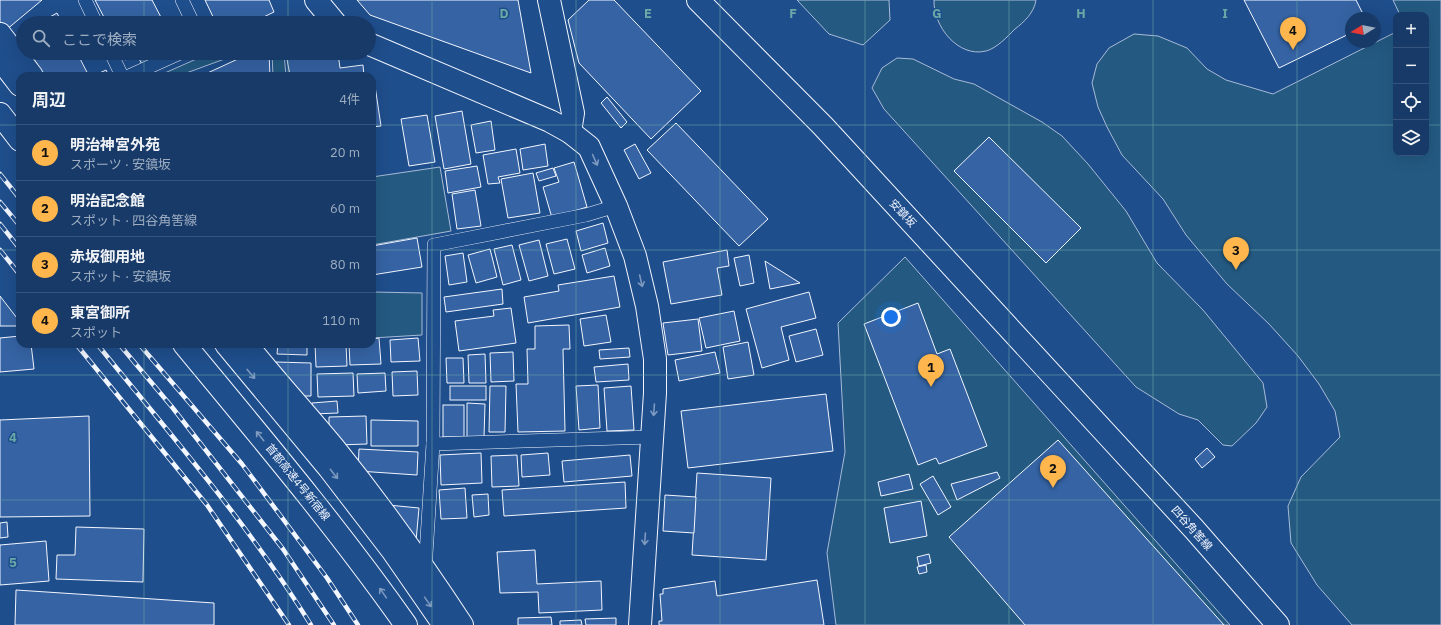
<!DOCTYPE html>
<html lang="ja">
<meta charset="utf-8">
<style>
:root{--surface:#173a69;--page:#20416f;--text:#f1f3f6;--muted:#9eadc0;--line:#36547d;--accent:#ffb74d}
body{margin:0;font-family:"IBM Plex Sans","Noto Sans JP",sans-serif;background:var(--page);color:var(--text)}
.controls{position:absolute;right:12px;top:12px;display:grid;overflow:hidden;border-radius:8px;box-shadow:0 4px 16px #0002}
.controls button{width:36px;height:36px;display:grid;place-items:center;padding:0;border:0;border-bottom:1px solid var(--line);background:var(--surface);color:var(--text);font:20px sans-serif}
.compass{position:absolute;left:1345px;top:12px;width:36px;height:36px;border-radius:50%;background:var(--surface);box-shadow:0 4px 16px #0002;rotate:260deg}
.you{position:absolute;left:891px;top:317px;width:14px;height:14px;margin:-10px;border:3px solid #fff;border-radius:50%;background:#1a73e8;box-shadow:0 0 0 6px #1a73e833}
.badge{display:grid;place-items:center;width:26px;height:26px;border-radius:50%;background:var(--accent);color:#111;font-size:13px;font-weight:700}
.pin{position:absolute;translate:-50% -33px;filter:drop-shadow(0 1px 2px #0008)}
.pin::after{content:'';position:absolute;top:21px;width:14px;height:12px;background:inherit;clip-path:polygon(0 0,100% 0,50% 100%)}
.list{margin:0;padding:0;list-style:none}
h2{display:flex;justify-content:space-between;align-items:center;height:52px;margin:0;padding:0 16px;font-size:17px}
h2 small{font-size:13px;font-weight:400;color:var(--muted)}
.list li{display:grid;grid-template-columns:26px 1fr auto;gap:12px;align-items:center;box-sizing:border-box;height:56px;padding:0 16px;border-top:1px solid var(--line)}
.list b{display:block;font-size:15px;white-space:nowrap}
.list p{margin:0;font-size:13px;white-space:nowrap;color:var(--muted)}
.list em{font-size:13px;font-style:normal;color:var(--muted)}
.icon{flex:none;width:22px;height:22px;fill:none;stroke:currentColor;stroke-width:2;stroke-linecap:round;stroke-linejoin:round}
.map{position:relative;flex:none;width:1441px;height:625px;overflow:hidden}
.search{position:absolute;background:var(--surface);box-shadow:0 4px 16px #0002;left:16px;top:16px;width:360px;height:44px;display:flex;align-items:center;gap:10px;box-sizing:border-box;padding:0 14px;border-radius:22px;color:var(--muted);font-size:15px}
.panel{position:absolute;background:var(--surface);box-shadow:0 4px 16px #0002;left:16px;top:72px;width:360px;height:276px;border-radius:12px}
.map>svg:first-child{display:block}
.green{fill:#245a82;stroke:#a8bbd7}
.building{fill:#3563a3;stroke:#f2f6ff}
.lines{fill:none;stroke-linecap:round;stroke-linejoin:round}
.lane-casing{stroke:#f2f6ff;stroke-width:14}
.street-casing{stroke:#f2f6ff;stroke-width:24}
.secondary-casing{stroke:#f2f6ff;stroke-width:24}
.highway-casing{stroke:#f2f6ff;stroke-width:24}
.lane{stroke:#1f4e8c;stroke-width:13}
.street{stroke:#1f4e8c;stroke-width:22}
.secondary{stroke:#1f4e8c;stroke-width:22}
.highway{stroke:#1f4e8c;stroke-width:22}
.rail-casing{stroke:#f2f6ff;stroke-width:4.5}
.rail{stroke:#1f4e8c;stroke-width:3;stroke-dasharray:9;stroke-linecap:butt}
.oneway{stroke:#7e9ac0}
.grid{fill:none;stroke:#6aa9a8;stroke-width:1;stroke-opacity:0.55}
.labels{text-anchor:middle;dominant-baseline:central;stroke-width:3;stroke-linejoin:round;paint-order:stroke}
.street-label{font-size:11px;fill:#f2f6ff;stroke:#1f4e8c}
.grid-label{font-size:13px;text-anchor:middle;font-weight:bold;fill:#6aa9a8;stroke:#1f4e8c;stroke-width:3;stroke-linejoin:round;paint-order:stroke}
</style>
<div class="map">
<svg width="1441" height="625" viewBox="0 0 1441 625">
<rect width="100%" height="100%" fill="#1f4e8c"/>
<g class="green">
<polygon points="797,0 889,0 890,20 863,45 829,34"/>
<path d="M934,0H1036C1034,13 1024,22 1015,29C1007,37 997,48 986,51C958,58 933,26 934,0Z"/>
<polygon points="1393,0 1441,0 1441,625 1352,625 1317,585 1291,543 1288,506 1301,477 1340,437 1335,411 1319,384 1298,356 1269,324 1227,284 1186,235 1163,199 1122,155 1107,127 1098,107 1092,83 1097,64 1109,48 1134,34 1158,36 1187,48 1207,69 1226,80 1273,94 1396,32 1396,153 1426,153 1426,15 1400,15"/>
<polygon points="210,53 241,53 178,76 158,76"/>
<polygon points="272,53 284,53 286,76 273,76"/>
<polygon points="897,58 913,59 954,79 974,84 1042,122 1062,136 1088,164 1126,211 1157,263 1203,310 1263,383 1267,407 1256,423 1232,446 1223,445 1198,420 1179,414 1136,387 884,109 872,88 882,68"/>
<polygon points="440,167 451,231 372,245 372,177"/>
<polygon points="905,257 1230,625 836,625 827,553 845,452 838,323"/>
<polygon points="373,292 422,293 422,335 372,338"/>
</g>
<g class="building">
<polygon points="0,0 42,0 6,30 0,22"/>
<polygon points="95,0 152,0 164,23 107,23"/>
<polygon points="205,0 269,0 274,12 251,23 216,23"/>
<polygon points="357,0 518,0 531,73 370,15"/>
<polygon points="589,0 614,0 701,91 651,139 579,63 568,20"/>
<polygon points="1244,0 1356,0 1365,18 1351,18 1351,33 1279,68"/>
<polygon points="57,13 62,23 39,23"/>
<polygon points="303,19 307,23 282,23 282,21"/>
<polygon points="23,32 23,43 17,35"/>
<polygon points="30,53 77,53 89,76 45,76"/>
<polygon points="122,53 172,53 143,67 137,54 125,60"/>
<polygon points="251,53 269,53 270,76 201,76"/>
<polygon points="324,53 338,53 340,68 363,65 364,76 290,76 287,59"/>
<polygon points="106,70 109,76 93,76"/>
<polygon points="372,86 375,86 381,126 372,127"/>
<polygon points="607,97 627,122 621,128 601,103"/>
<polygon points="462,111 471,164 444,169 435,116"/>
<polygon points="427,115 435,162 409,166 401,119"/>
<polygon points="491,121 495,150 476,153 471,125"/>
<polygon points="676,123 768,219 739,246 647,150"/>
<polygon points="989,137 1081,228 1046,263 954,171"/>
<polygon points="545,144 548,166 523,170 520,149"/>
<polygon points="635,144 651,173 639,179 624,150"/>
<polygon points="516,149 520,173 498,177 500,183 488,184 483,155"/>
<polygon points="574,162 587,207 552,218 543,187 559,182 554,168"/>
<polygon points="477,166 481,187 448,193 445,171"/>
<polygon points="553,168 556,176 539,181 536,173"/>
<polygon points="533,173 540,213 508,218 501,179"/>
<polygon points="475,190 481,226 457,229 452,194"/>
<polygon points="603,223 608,243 581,251 576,231"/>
<polygon points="417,238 422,267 372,275 372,246"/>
<polygon points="567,239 575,269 554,274 546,244"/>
<polygon points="539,240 548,276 529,281 519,245"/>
<polygon points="512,245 521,280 503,285 494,249"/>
<polygon points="605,248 610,266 587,273 582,255"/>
<polygon points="490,249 497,277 476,283 468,255"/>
<polygon points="727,250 729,266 717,268 722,295 671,304 663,262"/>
<polygon points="463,253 467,282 449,285 445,256"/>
<polygon points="749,255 754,283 740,286 734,258"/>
<polygon points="765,261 800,283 770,289"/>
<polygon points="614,276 620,307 528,323 524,297 559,291 558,285"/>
<polygon points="502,289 503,304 446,312 444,297"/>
<polygon points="809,292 816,318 781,327 789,360 762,368 746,309"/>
<polygon points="0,296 20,322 20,326 0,326"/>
<polygon points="918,303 937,354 950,349 987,446 939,464 936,458 918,465 864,324"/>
<polygon points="511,308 516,343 459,351 455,321 494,316 493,310"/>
<polygon points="734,311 740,341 706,348 699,318"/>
<polygon points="606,315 611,342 584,346 580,319"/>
<polygon points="698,319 702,351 668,355 663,323"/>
<polygon points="569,325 570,349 563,349 565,431 518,432 516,384 528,384 527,349 535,349 535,326"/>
<polygon points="816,329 823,355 796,362 789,336"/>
<polygon points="20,336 20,344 31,344 34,369 0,372 0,338"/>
<polygon points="379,338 381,364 350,365 349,344 372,344 372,339"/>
<polygon points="418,338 420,361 391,362 390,340"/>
<polygon points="748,342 754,375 728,379 723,347"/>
<polygon points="278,344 307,344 307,355 277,354"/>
<polygon points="315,344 346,344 347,366 316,367"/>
<polygon points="629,348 630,357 600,359 599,350"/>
<polygon points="513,352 514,381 491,382 490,353"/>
<polygon points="715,352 720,373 679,381 675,360"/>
<polygon points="485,354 486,383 469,383 468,355"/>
<polygon points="446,358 463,358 464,383 447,383"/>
<polygon points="276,362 311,363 311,396 299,396 276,373"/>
<polygon points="628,364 629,380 596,382 594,367"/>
<polygon points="417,371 418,395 393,396 392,372"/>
<polygon points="353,373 354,396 318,397 317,374"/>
<polygon points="385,373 386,391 358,393 357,374"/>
<polygon points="598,385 600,428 579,430 576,386"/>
<rect x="450" y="386" width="36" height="14"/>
<polygon points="490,386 506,386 505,432 489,432"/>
<polygon points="631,386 634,430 607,431 604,388"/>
<polygon points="826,394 833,451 688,468 681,411"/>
<polygon points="337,401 338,413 312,414 312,403"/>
<polygon points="467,403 485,404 484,437 467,437"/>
<rect x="443" y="405" width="21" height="32"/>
<polygon points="89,416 90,516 0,517 0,420"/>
<polygon points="366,416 367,444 336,445 329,435 329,417"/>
<polygon points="371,420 418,421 418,446 371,446"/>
<polygon points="1058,440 1224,625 1025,625 949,537"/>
<polygon points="1207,448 1215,457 1202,468 1195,459"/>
<polygon points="359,449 418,452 417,475 358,471"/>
<polygon points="481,453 482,483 441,485 440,455"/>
<polygon points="548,453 550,475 522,477 521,455"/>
<polygon points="517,455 519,486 492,487 491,456"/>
<polygon points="630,455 632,476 564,482 562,461"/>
<polygon points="997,472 1000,478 957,500 951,484"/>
<polygon points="697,473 771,478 766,560 692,555"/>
<polygon points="909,474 913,489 881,496 878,482"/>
<polygon points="933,476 951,507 938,515 920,484"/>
<polygon points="625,482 626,508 504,516 502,490"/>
<polygon points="465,488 467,518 441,519 439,490"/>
<polygon points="488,494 489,515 474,517 472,495"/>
<polygon points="665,495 696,497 694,533 663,531"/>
<polygon points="921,501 927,536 890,543 884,508"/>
<polygon points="388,505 419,508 416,541"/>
<polygon points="7,522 8,537 0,538 0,523"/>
<polygon points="76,527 144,529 143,582 56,579 57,555 75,555"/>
<polygon points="46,541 49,581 0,585 0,545"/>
<polygon points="535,550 537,584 601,581 602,610 539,613 538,592 500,593 497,552"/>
<polygon points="929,554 931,563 919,566 917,557"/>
<polygon points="926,565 927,572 919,574 917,567"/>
<polygon points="817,580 824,625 659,625 659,621 662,621 660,594 663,594 663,589 715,581 717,596"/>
<polygon points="16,590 214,603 214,625 15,625"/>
<polygon points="551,617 552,625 518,625 518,618"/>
<polygon points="616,618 616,625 586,625 585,619"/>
<polygon points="581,620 582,625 560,625 560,621"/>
</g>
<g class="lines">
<defs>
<g id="lane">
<polyline points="85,0 96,23"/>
<polyline points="182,0 193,23"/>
<polyline points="111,53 122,76"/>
<polyline points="129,76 180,53"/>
<polyline points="433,444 652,437"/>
<polyline points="425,570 433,444 434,245 586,215 616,206"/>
</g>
<g id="street">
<polyline points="316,0 335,23"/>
<polyline points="549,0 573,113 570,132"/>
<polyline points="0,34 32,76"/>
<polyline points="369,44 550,121 570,132 589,147 616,206 635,256 647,306 655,359 655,393 640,625"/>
<path d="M246,344C274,379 305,413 334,448C380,505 422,564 462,625"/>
</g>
<polyline id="secondary" points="698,0 823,126 1194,529 1278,625"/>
<g id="highway">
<polyline points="0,59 20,85"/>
<polyline points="0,114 20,140"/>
<path d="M184,344C260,436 337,527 406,625"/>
<polyline points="226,344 329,468 392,550 444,625"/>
</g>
</defs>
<use href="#lane" class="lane-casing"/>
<use href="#street" class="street-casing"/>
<use href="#secondary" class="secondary-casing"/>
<use href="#highway" class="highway-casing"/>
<use href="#lane" class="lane"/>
<use href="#street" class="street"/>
<use href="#secondary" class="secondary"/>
<use href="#highway" class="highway"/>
<defs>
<g id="rail">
<polyline points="0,174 20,199"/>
<polyline points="0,202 20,226"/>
<polyline points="0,224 20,249"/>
<polyline points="0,250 20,275"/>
<polyline points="76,344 207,505 289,625"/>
<path d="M97,344C171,435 249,525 311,625"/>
<polyline points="119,344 172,407 283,549 334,625"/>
<polyline points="139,344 242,464 327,578 358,625"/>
</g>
</defs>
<use href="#rail" class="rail-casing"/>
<use href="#rail" class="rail"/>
</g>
<defs><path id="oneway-shaft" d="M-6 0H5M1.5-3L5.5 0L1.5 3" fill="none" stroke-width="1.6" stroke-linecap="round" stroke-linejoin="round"/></defs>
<g class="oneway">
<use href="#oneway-shaft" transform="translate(595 160) rotate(66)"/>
<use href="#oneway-shaft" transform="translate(641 281) rotate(77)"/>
<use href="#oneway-shaft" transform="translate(251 374) rotate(50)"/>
<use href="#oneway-shaft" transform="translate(654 410) rotate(94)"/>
<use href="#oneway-shaft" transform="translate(260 436) rotate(-129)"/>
<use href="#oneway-shaft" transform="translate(334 474) rotate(52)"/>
<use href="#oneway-shaft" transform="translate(645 539) rotate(94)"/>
<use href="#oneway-shaft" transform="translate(383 593) rotate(-125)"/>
<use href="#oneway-shaft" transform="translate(428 602) rotate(55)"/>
</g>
<path class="grid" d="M144,0V23M288,0V23M432,0V625M576,0V625M720,0V625M865,0V625M1009,0V625M1153,0V625M1297,0V625M144,53V76M288,53V76M0,125H20M372,125H1396M1426,125H1441M0,250H20M372,250H1441M144,344V625M288,344V625M0,375H1441M0,500H1441"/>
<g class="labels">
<g class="street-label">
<text transform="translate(903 213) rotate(47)">安鎮坂</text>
<text transform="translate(298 482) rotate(51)">首都高速4号新宿線</text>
<text transform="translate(1192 528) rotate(48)">四谷角筈線</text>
</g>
</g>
<g class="grid-label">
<text x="504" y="18">D</text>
<text x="648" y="18">E</text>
<text x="793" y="18">F</text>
<text x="937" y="18">G</text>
<text x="1081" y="18">H</text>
<text x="1225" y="18">I</text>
<text x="13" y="442">4</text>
<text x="13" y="567">5</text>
</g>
</svg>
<div class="controls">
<button>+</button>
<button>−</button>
<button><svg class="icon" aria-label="locate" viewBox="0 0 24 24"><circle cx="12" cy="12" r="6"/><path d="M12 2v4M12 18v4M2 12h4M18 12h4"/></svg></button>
<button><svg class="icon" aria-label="layers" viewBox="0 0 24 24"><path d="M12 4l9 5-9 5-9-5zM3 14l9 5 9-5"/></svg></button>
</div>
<svg class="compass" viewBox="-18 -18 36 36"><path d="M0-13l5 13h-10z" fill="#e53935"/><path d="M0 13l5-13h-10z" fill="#9eadc0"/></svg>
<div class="you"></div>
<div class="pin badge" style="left:931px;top:387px">1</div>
<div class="pin badge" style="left:1053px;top:488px">2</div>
<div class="pin badge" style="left:1236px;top:270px">3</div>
<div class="pin badge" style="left:1293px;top:50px">4</div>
<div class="search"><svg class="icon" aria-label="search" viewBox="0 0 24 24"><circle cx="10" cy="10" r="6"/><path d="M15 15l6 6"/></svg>ここで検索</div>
<section class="panel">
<h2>周辺<small>4件</small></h2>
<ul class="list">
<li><span class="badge">1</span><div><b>明治神宮外苑</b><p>スポーツ · 安鎮坂</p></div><em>20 m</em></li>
<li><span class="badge">2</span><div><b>明治記念館</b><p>スポット · 四谷角筈線</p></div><em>60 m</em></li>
<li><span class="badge">3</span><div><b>赤坂御用地</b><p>スポット · 安鎮坂</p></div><em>80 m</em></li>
<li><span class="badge">4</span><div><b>東宮御所</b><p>スポット</p></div><em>110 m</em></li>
</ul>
</section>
</div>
